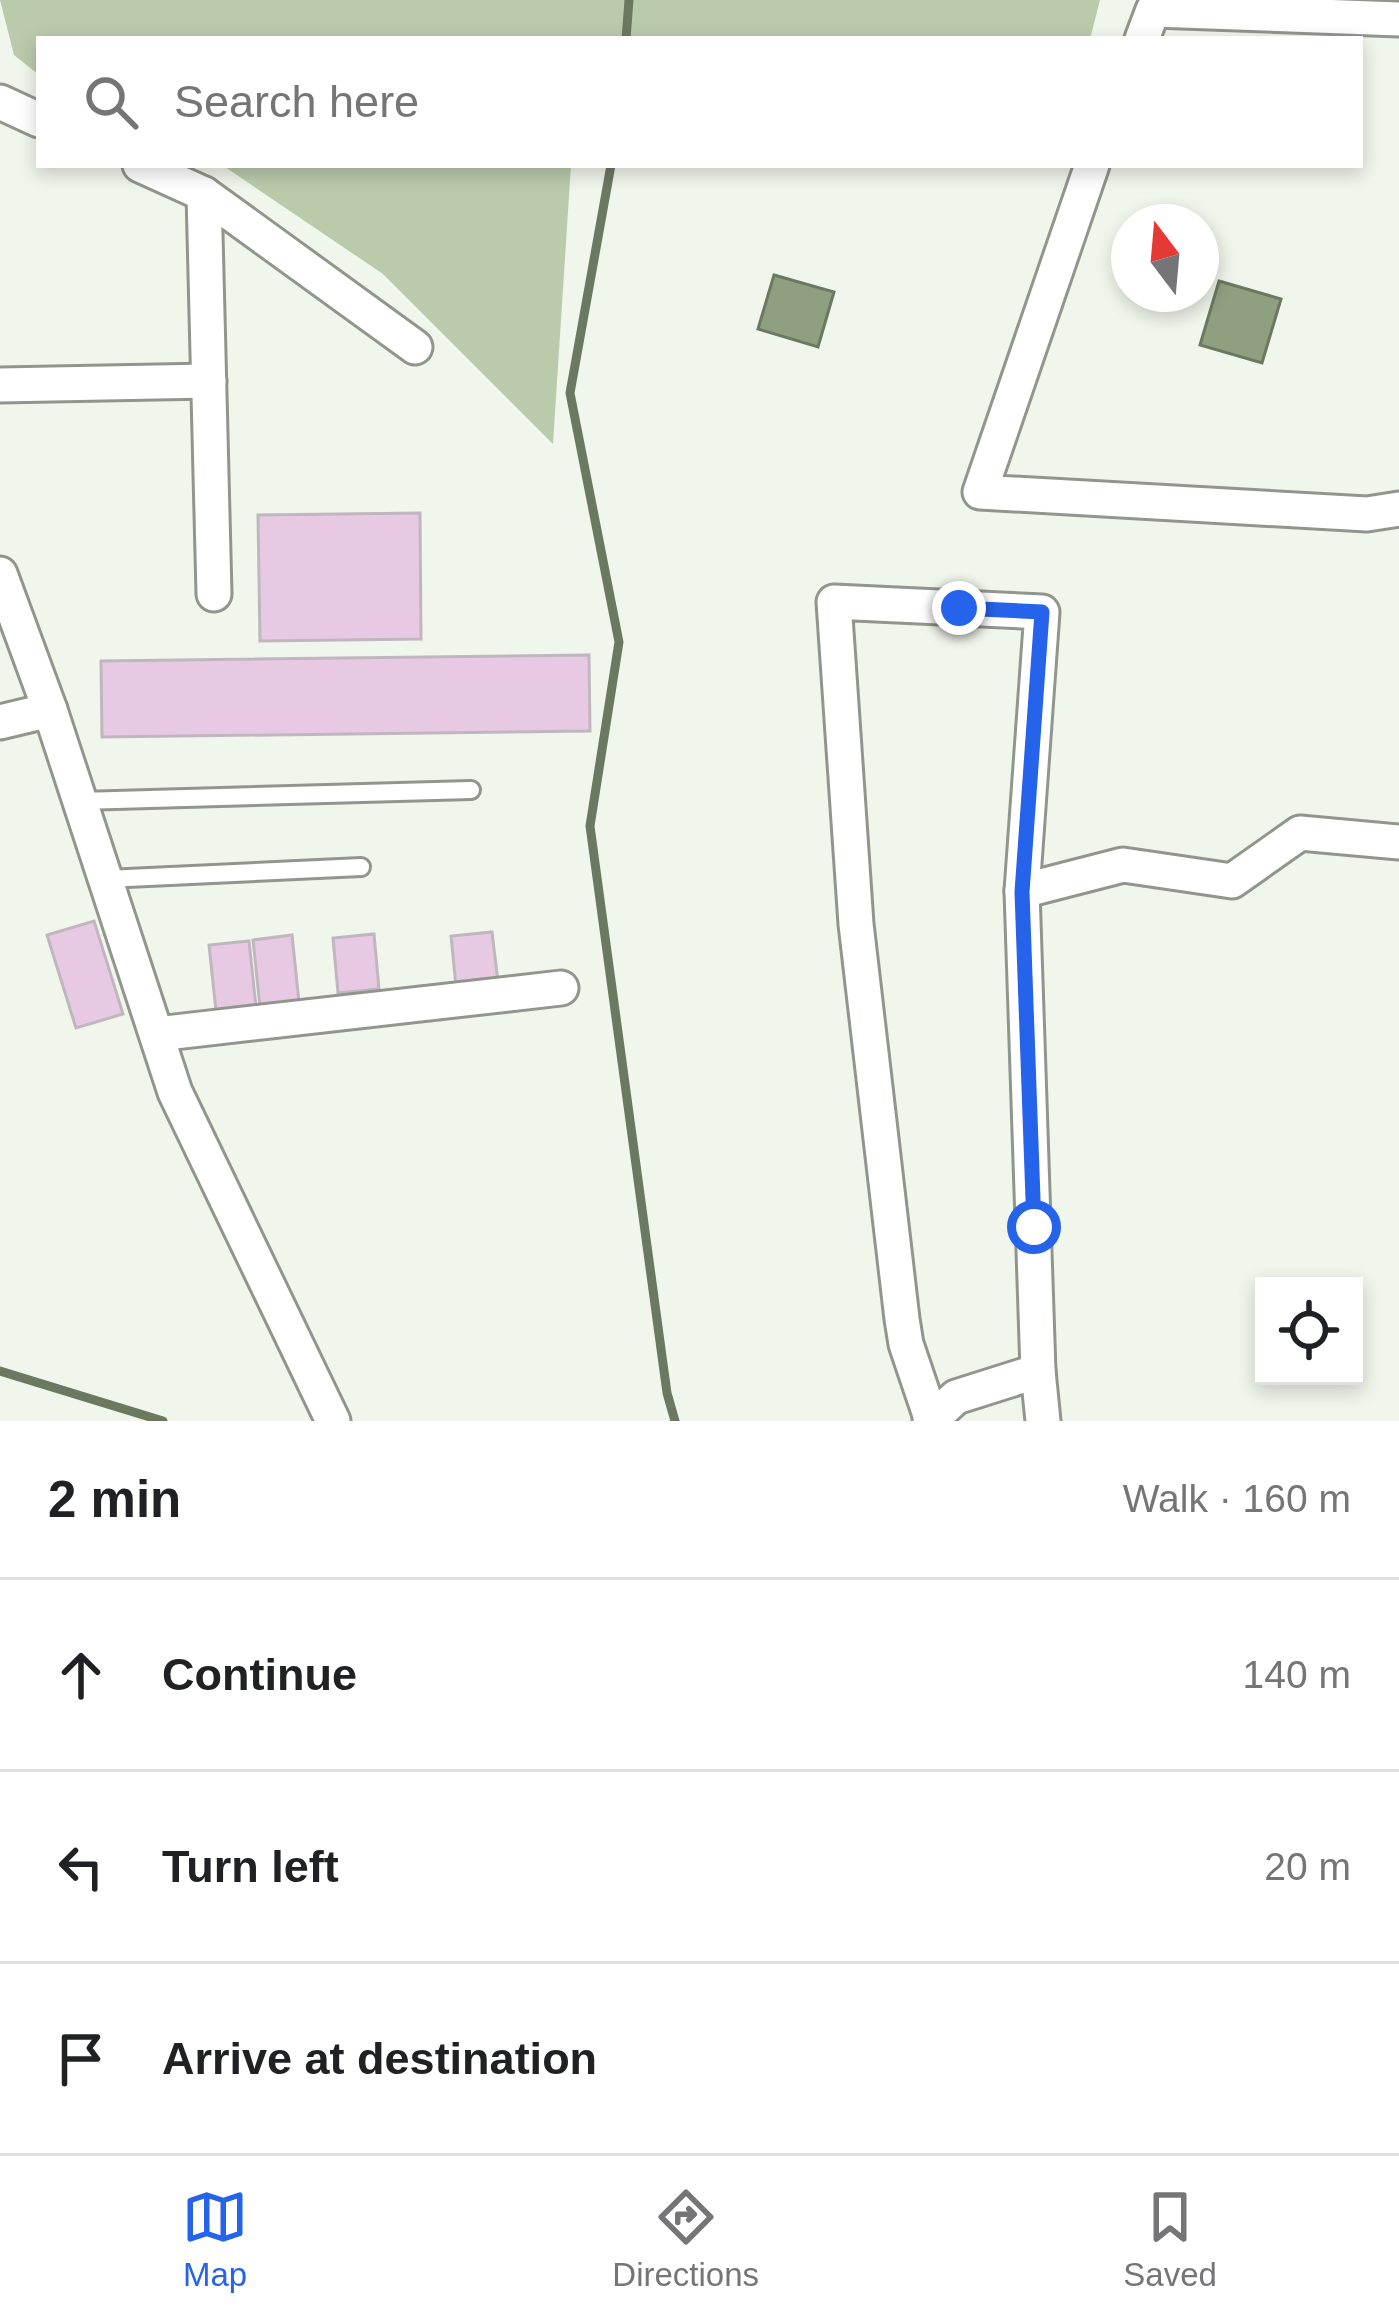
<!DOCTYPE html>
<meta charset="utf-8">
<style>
:root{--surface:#fff;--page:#f6f6f6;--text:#202124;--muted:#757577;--line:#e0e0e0;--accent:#2563eb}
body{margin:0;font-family:Helvetica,sans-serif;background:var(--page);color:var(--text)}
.controls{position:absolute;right:36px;bottom:36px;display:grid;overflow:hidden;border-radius:0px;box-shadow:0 6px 18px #0003}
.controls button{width:108px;height:108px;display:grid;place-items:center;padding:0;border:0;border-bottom:3px solid var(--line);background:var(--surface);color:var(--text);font:60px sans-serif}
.compass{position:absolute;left:1111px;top:204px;width:108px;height:108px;border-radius:50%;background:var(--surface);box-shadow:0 6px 18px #0003;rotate:344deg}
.stop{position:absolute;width:36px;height:36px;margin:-27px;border:9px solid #2563eb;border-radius:50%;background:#fff}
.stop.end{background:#2563eb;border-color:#fff;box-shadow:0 3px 12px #0008}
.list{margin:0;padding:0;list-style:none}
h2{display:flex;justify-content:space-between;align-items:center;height:156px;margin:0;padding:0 48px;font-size:51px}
h2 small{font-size:39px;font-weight:400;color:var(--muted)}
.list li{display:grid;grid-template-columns:78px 1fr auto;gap:36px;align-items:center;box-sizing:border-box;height:192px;padding:0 48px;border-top:3px solid var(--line)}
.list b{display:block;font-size:45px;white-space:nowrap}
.list em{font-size:39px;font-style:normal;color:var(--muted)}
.icon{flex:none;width:66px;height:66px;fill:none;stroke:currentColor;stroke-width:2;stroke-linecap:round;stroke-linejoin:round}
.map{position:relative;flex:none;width:1399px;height:1421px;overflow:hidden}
.search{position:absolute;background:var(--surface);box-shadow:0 6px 18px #0003;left:36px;right:36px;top:36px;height:132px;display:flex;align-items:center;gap:30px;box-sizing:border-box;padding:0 42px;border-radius:0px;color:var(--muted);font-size:45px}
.sheet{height:732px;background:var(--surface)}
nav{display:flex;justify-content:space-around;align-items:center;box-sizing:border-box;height:168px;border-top:3px solid var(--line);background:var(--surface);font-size:33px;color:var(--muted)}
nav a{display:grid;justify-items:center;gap:6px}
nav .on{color:var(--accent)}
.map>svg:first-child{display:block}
.green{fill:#bacbac}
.water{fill:#8ea080;stroke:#6c7961;stroke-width:3}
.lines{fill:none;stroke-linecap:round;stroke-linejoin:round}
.stream{stroke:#6c7961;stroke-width:9}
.building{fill:#e7c9e4;stroke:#c0b7be;stroke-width:3}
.lane-casing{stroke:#91968d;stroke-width:22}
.street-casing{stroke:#91968d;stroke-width:39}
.lane{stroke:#fff;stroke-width:16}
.street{stroke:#fff;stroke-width:33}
.route{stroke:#2563eb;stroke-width:15}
</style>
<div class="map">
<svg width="1399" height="1421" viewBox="0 0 1399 1421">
<rect width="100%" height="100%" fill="#f1f6ec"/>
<g class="green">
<polygon points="0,0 1100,0 1090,39 39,39 39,75 14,55"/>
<polygon points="222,165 571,165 553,444 383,274"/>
</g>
<g class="water">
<polygon points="774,275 834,292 818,347 758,329"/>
<polygon points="1219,281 1281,299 1262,363 1200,345"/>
</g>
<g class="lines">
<g class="stream">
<polyline points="626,39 629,0"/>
<polyline points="611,165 570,393 619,642 590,826 667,1393 675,1421"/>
<polyline points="0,1371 163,1421"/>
</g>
</g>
<g class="building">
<polygon points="420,513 421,639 260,641 258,515"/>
<polygon points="589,655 590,731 102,737 101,661"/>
<polygon points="94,921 123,1014 76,1028 47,935"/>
<polygon points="492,932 498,982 456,986 451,936"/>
<polygon points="374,934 379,989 338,993 333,938"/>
<polygon points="292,935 299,1002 260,1007 253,940"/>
<polygon points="249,941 256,1007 216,1011 209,945"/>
</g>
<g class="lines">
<defs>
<g id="lane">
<polyline points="80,801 471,790"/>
<polyline points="106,879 361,867"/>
</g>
<g id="street">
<polyline points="1142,39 1153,10 1399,19"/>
<polyline points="0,102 39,120"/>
<polyline points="140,165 204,194 415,347"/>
<polyline points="1092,165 980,492 1367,514 1399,509"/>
<polyline points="204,194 214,594"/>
<polyline points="0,385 209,381"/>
<polyline points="0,574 50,710 175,1092 333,1421"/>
<polyline points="0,722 50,710"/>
<polyline points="157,1034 561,988"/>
<polyline points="931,1418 906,1344 902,1319 856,924 834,602 1042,612 1022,891"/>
<polyline points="930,1421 956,1397 1038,1371"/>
<polyline points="1043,1421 1038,1371 1022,891 1123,865 1232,881 1300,833 1399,842"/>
</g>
</defs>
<use href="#lane" class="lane-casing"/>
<use href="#street" class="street-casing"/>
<use href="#lane" class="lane"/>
<use href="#street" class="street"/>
</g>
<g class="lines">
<polyline class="route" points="959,608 1042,612 1022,892 1034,1227"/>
</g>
</svg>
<div class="controls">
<button><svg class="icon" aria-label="locate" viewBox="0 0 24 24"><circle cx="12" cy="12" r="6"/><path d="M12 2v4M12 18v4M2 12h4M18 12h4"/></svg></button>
</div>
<svg class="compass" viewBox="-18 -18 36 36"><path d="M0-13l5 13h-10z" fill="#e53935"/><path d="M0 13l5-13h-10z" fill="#757577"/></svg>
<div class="stop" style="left:1034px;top:1227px"></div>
<div class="stop end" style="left:959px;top:608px"></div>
<div class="search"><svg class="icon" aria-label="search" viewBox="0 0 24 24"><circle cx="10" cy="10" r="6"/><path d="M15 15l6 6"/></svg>Search here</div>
</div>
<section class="sheet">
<h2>2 min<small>Walk · 160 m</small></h2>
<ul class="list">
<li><svg class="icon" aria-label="ahead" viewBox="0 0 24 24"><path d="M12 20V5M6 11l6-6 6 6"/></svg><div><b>Continue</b></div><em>140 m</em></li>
<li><svg class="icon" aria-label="left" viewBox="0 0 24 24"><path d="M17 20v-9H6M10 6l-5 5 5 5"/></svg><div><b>Turn left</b></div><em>20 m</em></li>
<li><svg class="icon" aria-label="arrive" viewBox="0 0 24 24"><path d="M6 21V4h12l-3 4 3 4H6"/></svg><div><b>Arrive at destination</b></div></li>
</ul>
</section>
<nav>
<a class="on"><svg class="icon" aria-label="map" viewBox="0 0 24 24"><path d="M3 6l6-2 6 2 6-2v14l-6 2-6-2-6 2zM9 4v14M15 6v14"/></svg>Map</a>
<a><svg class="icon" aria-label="directions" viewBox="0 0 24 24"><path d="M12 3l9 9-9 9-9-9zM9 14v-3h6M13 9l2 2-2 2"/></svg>Directions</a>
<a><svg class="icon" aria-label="saved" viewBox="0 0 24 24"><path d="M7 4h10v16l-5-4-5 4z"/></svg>Saved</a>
</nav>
